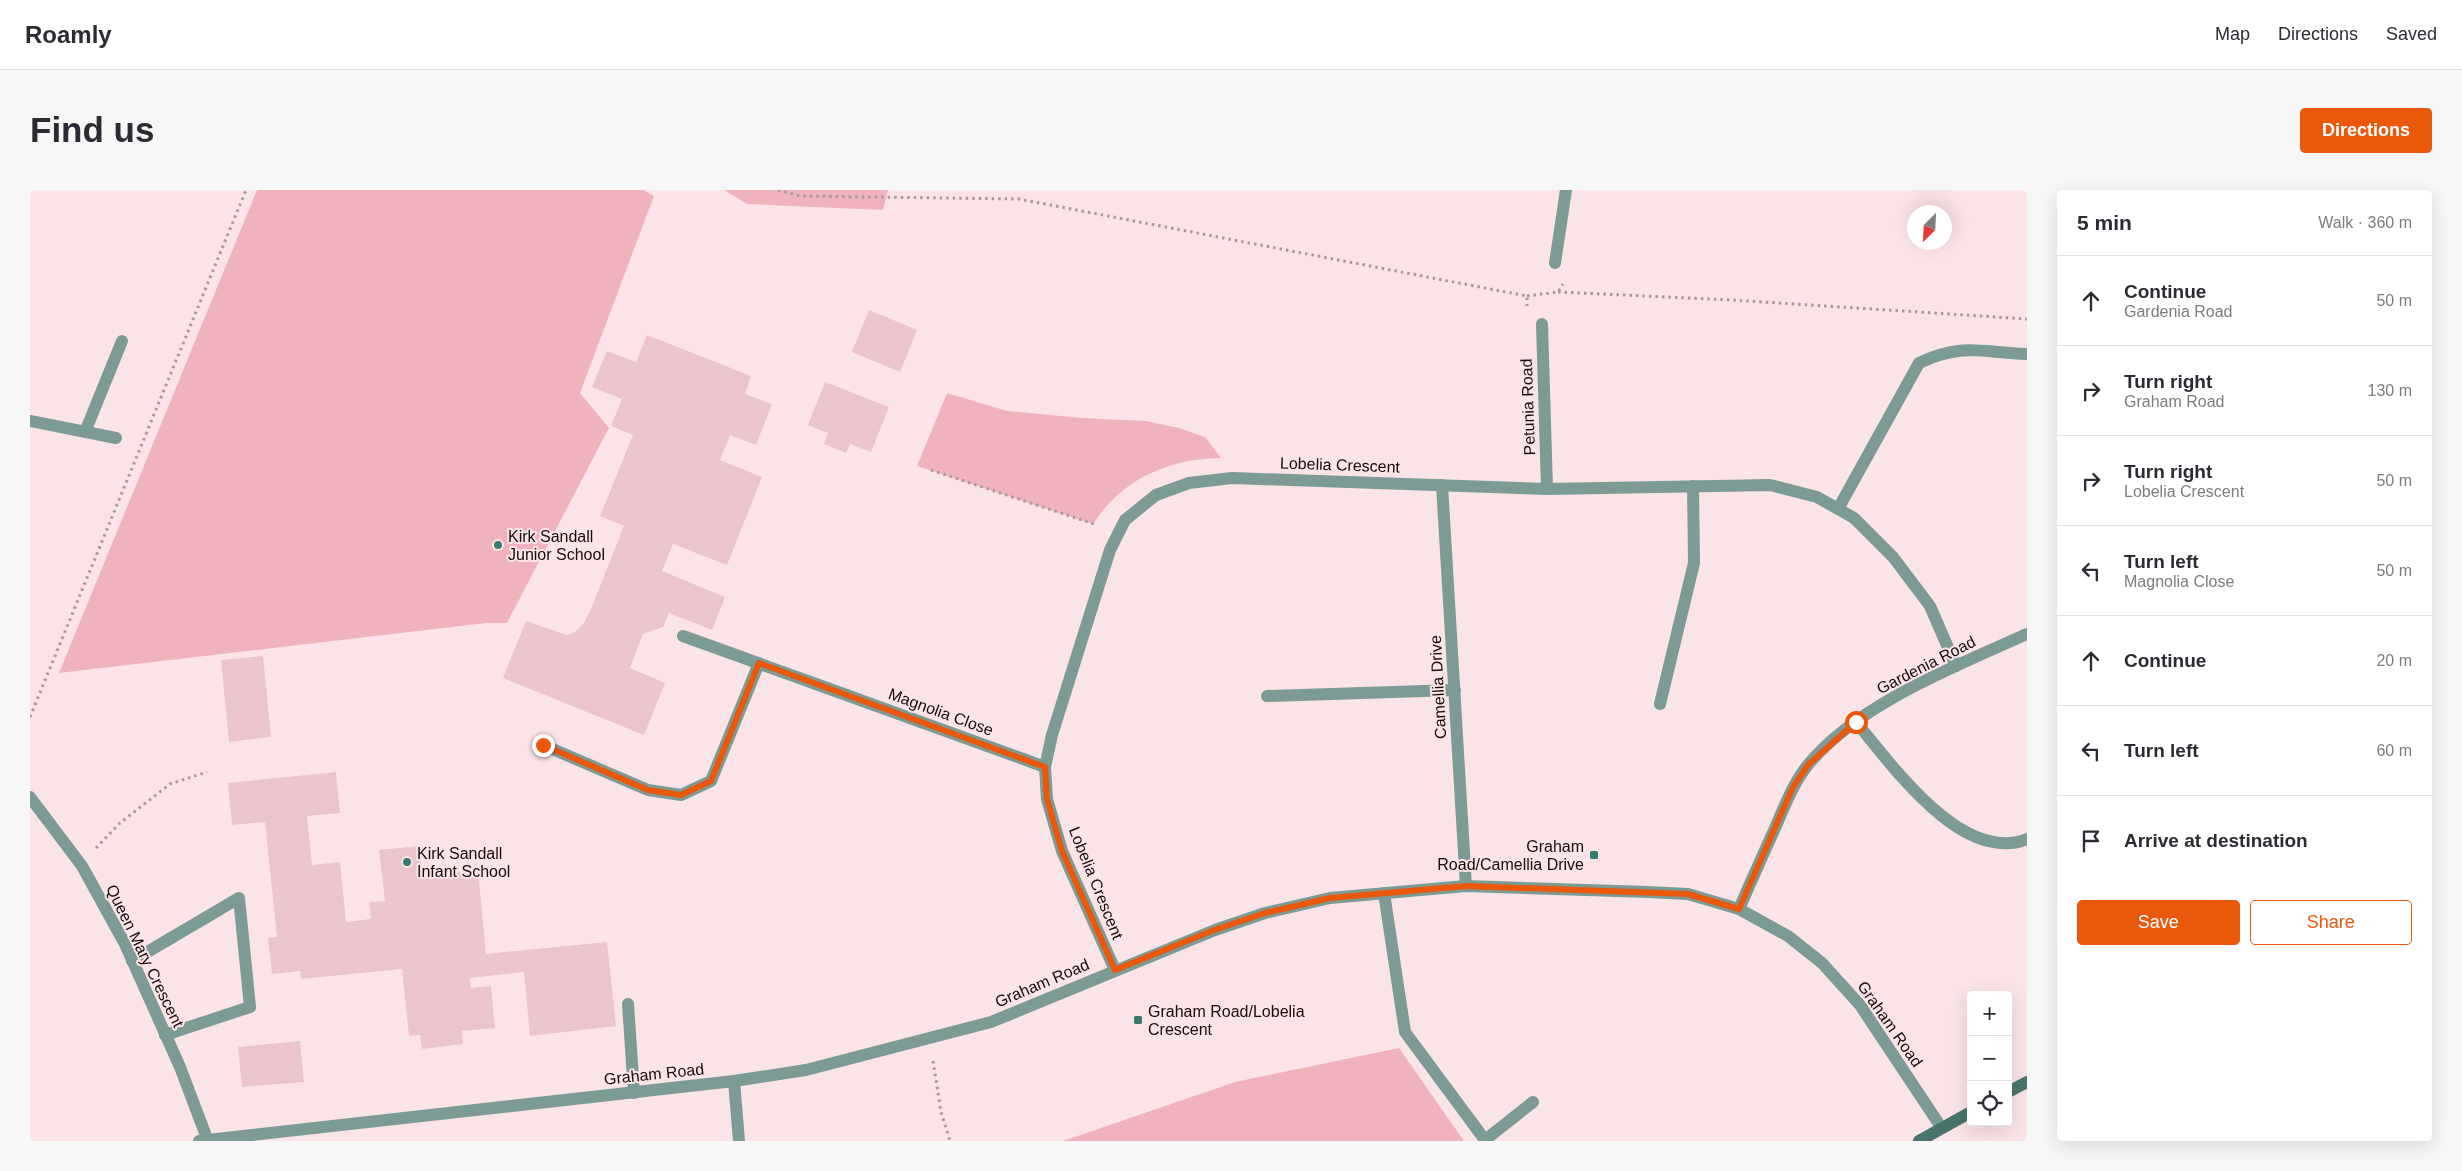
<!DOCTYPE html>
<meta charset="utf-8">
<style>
:root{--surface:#fff;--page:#f7f7f7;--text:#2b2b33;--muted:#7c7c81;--line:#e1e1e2;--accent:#ea580c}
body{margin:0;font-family:Arial,sans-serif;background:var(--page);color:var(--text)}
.controls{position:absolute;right:15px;bottom:15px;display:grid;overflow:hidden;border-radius:5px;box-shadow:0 5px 20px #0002}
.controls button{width:45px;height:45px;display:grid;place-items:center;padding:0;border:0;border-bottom:1px solid var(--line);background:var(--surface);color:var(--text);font:25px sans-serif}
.compass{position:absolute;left:1877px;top:15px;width:45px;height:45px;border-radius:50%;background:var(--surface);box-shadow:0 5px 20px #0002;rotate:204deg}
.stop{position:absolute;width:15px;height:15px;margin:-11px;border:4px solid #ea580c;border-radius:50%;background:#fff}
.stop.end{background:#ea580c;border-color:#fff;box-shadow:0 1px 5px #0008}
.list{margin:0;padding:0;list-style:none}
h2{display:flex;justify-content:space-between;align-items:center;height:65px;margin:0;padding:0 20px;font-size:21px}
h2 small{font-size:16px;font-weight:400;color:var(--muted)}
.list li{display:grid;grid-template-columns:32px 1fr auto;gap:15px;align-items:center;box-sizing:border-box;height:90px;padding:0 20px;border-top:1px solid var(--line)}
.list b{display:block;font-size:19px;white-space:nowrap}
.list p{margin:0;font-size:16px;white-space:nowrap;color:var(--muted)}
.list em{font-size:16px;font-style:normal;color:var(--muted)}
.actions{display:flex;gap:10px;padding:15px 20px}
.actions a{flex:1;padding:11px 0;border:1px solid var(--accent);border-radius:5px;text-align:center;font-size:18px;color:var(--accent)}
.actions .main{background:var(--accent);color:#fff}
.icon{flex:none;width:28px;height:28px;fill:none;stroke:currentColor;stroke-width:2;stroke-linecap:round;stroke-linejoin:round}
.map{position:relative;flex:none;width:1997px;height:951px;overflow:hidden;border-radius:5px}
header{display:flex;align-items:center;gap:30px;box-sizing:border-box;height:70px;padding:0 25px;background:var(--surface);border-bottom:1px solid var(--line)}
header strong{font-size:24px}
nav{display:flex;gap:28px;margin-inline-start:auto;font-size:18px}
.intro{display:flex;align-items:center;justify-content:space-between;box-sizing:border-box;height:120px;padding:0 30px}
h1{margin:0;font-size:35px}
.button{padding:12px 22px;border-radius:5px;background:var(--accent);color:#fff;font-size:18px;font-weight:700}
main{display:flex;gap:30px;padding:0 30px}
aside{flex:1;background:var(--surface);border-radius:5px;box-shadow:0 5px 20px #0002}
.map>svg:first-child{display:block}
.green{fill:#f0b3bd}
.building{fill:#eac5cb}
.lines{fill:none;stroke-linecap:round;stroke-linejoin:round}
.path{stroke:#aa9799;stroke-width:3;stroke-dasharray:2.5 4;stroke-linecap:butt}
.lane{stroke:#7d9b95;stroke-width:12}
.street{stroke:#7d9b95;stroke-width:12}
.secondary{stroke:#47756c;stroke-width:12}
.route{stroke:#ea580c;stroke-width:6}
.poi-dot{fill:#387c70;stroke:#fbe4e7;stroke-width:2}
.labels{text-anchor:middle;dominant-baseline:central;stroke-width:4;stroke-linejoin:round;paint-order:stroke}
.street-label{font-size:16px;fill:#160b0d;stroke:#fbe4e7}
.poi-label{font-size:16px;fill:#160b0d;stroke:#fbe4e7;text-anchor:start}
</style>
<header>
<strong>Roamly</strong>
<nav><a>Map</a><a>Directions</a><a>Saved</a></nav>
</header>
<div class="intro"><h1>Find us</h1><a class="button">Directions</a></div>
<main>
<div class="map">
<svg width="1997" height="951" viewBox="0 0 1997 951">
<rect width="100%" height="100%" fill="#fbe4e7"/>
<g class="green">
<polygon points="227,0 613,0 624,6 550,203 579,238 477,433 456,433 29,483"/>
<polygon points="694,0 858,0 853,20 717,14"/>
<path d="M917,203L977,221L1052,228L1116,231L1149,238L1175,247L1191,268C1138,269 1092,289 1063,334L887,276Z"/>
<polygon points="1369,858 1434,951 1033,951 1205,892"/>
</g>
<g class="building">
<polygon points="839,120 887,140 870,182 822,162"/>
<polygon points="617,145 721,186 715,204 742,214 726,255 700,245 690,270 732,287 697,375 643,354 632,381 695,407 682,440 639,423 633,437 613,444 600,478 635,493 614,545 473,488 496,431 537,445 545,442 554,433 561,419 594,336 570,326 603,245 581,236 592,209 562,197 577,161 606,172"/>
<polygon points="795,192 859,217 841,262 820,254 816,263 794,254 798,243 778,235"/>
<polygon points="233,466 241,547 199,552 191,470"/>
<polygon points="306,582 310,623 277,626 282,675 310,672 316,732 341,729 339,712 355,711 349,660 389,656 392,686 448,680 456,764 577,752 586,836 500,846 494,782 440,788 441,798 461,796 465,838 432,841 433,854 392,859 390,845 379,846 372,779 271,789 270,781 242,784 238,748 247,747 235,632 202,635 198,593"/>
<polygon points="270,851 274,892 212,897 208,857"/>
</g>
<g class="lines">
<g class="path">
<polyline points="748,0 770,6 989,9 1497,106 1497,116"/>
<polyline points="1528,102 1702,110 1997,129"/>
<polyline points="1497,106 1528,102 1533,94"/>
<polyline points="901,280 1067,335"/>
<polyline points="0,527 216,0"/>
<polyline points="66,658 90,633 140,594 177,582"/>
<polyline points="903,871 911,922 920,951"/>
</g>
<g class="lane">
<polyline points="0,231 86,248"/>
<polyline points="55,242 92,151"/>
<path d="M1808,319L1889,173C1934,152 1951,163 1997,164"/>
<polyline points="653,446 797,498"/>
<polyline points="1237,506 1425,500"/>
<polyline points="1630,514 1664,373 1663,296"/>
<path d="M1826,532C1862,575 1932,675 1997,649"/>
<polyline points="513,555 618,600 651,605 681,591 729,473"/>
<polyline points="1354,703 1375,842 1455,950 1503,912"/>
<polyline points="102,771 209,708 220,817 135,845"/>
<polyline points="598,814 604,903"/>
</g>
<g class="street">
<polyline points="1525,73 1536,0"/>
<polyline points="1512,134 1517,299"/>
<polyline points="1412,295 1436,696"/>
<polyline points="797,498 1015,577"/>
<polyline points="0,607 52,676 95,754 150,877 178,951"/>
<path d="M1709,719C1721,692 1733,664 1746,636C1755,615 1763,594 1777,576C1827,514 1926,476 1997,444"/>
<polyline points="1085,780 1032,661 1017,609 1015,577 1022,545 1080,360 1095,330 1126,305 1159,293 1202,288 1517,299 1740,295 1787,307 1824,328 1863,367 1900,416 1926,476"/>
<polyline points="704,891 709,951"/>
<polyline points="169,951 704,891 776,880 961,832 1185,740 1235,723 1300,708 1436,696 1618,702 1658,704 1709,719 1758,746 1792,773 1830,815 1911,937"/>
</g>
<g class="secondary">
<polyline points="1978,902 1997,892"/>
<polyline points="1889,951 1941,922"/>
</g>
</g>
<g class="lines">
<polyline class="route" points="513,555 618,600 651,605 681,591 729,473 1015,577 1017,609 1032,661 1085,780 1184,740 1235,723 1300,708 1436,696 1658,704 1709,719 1763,597 1778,575 1826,532"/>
</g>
<g class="poi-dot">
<circle cx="468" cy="355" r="5"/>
<rect x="1559" y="660" width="10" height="10" rx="2.5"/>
<circle cx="377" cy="672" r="5"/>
<rect x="1103" y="825" width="10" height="10" rx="2.5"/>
</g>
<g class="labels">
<g class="street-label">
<text transform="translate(1498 217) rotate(-92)">Petunia Road</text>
<text transform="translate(1310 275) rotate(2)">Lobelia Crescent</text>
<text transform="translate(1896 475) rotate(-27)">Gardenia Road</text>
<text transform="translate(1408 497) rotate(-93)">Camellia Drive</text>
<text transform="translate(911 522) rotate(20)">Magnolia Close</text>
<text transform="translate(1066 693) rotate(68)">Lobelia Crescent</text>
<text transform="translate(115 766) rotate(64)">Queen Mary Crescent</text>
<text transform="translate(1012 793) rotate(-23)">Graham Road</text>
<text transform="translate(1860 834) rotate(55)">Graham Road</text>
<text transform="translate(624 884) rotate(-6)">Graham Road</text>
</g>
<g class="poi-label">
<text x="478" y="346">Kirk Sandall<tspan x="478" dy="18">Junior School</tspan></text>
<text x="1554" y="656" text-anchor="end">Graham<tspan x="1554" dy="18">Road/Camellia Drive</tspan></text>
<text x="387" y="663">Kirk Sandall<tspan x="387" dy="18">Infant School</tspan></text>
<text x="1118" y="821">Graham Road/Lobelia<tspan x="1118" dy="18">Crescent</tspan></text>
</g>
</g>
</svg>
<div class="controls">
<button>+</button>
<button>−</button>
<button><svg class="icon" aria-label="locate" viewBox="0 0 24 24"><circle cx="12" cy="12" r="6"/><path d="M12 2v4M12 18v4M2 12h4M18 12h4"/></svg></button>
</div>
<svg class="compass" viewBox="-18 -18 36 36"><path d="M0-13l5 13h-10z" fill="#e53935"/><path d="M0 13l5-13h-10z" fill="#7c7c81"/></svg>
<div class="stop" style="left:1826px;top:532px"></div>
<div class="stop end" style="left:513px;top:555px"></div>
</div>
<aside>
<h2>5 min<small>Walk · 360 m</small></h2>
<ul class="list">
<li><svg class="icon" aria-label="ahead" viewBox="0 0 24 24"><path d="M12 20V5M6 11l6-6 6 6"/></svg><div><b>Continue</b><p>Gardenia Road</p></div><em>50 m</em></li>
<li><svg class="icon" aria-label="right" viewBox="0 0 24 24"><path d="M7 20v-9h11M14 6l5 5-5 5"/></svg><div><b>Turn right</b><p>Graham Road</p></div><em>130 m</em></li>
<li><svg class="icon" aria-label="right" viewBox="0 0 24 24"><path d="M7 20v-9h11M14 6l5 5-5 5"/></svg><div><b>Turn right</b><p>Lobelia Crescent</p></div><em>50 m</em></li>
<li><svg class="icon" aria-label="left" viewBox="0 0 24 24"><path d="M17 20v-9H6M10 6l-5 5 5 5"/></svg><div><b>Turn left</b><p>Magnolia Close</p></div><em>50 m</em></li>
<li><svg class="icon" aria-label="ahead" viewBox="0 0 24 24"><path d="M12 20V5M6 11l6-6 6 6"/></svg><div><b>Continue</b></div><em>20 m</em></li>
<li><svg class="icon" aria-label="left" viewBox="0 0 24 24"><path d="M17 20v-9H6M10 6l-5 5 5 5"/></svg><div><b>Turn left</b></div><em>60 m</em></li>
<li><svg class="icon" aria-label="arrive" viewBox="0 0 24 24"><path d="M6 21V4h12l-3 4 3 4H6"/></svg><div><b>Arrive at destination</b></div></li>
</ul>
<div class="actions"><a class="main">Save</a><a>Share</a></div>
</aside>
</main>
